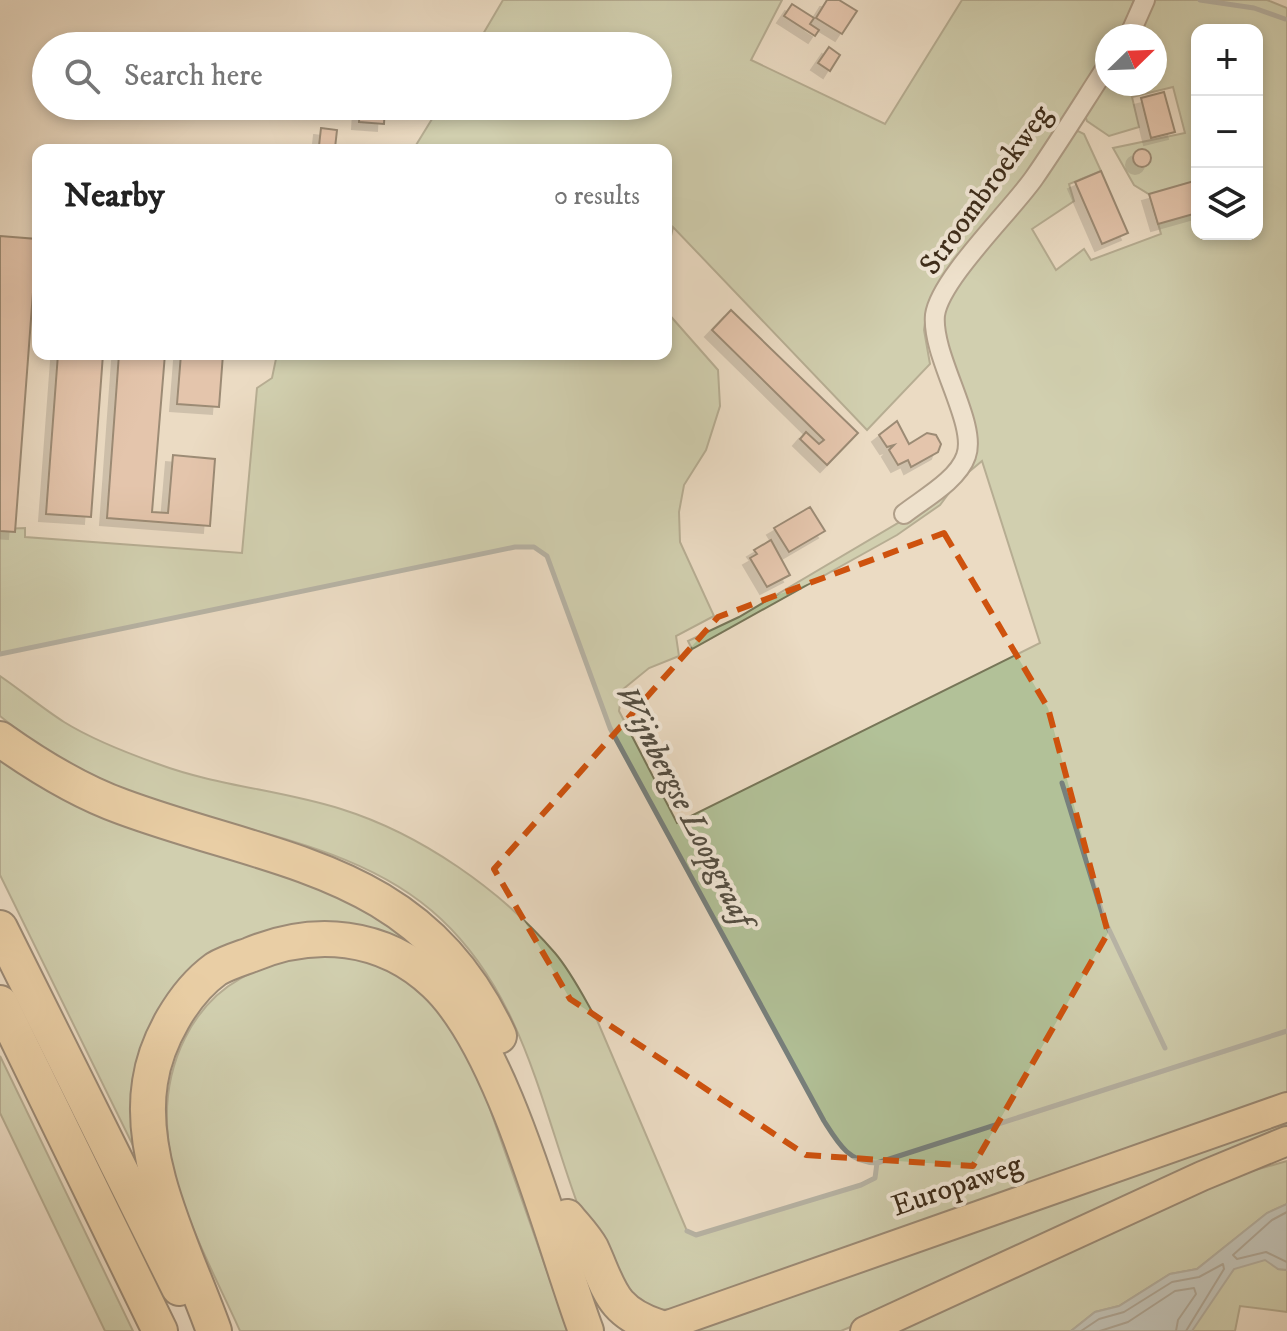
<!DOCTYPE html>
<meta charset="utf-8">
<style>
:root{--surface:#fff;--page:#f2f2f2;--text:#222;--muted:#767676;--line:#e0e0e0}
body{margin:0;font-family:"IM FELL DW Pica",serif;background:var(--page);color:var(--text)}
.controls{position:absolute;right:24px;top:24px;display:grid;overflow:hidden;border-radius:16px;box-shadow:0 4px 12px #0003}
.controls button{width:72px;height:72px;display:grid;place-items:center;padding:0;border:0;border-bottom:2px solid var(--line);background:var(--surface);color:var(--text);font:40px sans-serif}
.compass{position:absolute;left:1095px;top:24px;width:72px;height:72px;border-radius:50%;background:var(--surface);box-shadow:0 4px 12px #0003;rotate:67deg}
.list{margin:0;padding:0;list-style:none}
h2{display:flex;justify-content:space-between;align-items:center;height:104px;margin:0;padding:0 32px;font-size:34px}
h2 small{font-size:26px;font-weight:400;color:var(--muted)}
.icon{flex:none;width:44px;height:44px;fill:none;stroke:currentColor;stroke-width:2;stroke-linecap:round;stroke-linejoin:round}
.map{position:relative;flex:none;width:1287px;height:1331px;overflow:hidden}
.search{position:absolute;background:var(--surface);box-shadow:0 4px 12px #0003;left:32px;top:32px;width:640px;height:88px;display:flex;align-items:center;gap:20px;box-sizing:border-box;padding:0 28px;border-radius:44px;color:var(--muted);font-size:30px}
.panel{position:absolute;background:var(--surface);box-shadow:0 4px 12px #0003;left:32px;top:144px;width:640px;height:216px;border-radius:16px}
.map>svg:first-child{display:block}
.green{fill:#b2c198;stroke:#777658;stroke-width:2;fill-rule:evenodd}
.water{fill:#9eb8bf;stroke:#77807d;stroke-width:2}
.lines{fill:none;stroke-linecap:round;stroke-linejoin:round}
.shore{stroke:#6d726c;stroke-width:2}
.stream{stroke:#77807d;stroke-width:5}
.building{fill:#dcab91;stroke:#3c2b19;stroke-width:2;filter:url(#shadow)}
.street-casing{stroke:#685744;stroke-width:22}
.primary-casing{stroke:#3c2b19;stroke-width:32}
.highway-casing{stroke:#3c2b19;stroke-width:38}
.street{stroke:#f2e8d8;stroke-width:18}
.primary{stroke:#e6be82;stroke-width:28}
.highway{stroke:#e6be82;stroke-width:34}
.marked{fill:none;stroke:#ce520e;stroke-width:6;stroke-dasharray:16 10;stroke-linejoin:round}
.labels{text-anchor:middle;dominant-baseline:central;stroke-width:8;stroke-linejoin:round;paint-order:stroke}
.street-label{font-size:30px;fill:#3c2b19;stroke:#f2e8d8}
.water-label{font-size:32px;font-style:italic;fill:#544e42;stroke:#f2e8d8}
</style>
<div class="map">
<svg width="1287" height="1331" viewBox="0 0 1287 1331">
<defs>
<filter id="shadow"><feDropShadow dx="-7" dy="7" stdDeviation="0" flood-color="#0004"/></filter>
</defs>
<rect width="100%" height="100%" fill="#ebdbc3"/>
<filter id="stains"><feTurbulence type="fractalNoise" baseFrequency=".0025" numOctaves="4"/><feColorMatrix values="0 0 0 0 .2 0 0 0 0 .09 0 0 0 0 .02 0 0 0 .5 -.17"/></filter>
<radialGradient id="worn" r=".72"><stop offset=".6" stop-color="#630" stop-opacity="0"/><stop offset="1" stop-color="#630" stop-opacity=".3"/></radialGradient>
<g class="green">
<polygon points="503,0 782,0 751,60 885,124 962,0 1134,0 1120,36 1107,36 1107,58 926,316 924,330 930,364 867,430 673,227 666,259 666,150 413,150 440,106 658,106 658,46 476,46"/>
<path d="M1151,0H1267L1287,8V1093L678,1309L646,1310C633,1297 612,1282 604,1266C546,1152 540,1012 441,919C368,850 263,836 170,806C108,786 50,758 0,716V676C22,691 42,708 64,722C93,740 127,753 158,764C217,786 281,790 341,809C421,834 501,890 555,953C572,973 584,998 597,1020L687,1231L697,1235L861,1185L875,1178L877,1163C849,1162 838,1143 824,1121L610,728L547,556L534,547H515L0,654V529L25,528V537L242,553L257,388L272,378L277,354H666V311L718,370L720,406L706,450L684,485L679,512L680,542L714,616L676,636L679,656L649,668L622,690L619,711L677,823L1040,643L982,461L958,481L940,505L897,535L692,649L688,641L739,617L925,507L964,463L938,336L953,283L1071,134L1078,131L1084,134L1101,171L1069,184L1074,201L1032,229L1056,270L1084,249L1091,260L1161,234L1150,195L1134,185L1113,148L1185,133L1173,87L1132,97L1139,127L1109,136L1087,121L1085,115L1107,75V84H1155V36H1133ZM1197,30H1257V234H1197Z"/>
<polygon points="0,747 300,870 438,954 362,933 179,998 149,1178 0,875"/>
<path d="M318,953L357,957L421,985L470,1052L568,1331H240C199,1239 135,1138 185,1038C214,980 259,966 318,953Z"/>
<polygon points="0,1056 133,1331 105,1331 0,1113"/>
<polygon points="1287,1118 1287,1124 982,1271 841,1331 674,1331"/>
<polygon points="1287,1161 1287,1204 1267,1213 1197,1269 1170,1274 1119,1306 1095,1312 1071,1331 889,1331 1224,1179"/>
<polygon points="1261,1236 1278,1269 1287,1270 1287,1312 1240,1306 1235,1331 1183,1331"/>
</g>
<polygon class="water" points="1287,1204 1287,1270 1278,1269 1265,1260 1234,1269 1192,1331 1071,1331 1095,1312 1119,1306 1170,1274 1197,1269 1267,1213"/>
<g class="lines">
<g class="shore">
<polyline points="1287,1212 1272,1220 1233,1255 1237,1259 1266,1252 1287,1262"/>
<polyline points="1081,1331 1099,1319 1124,1312 1172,1282 1199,1277 1223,1264 1224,1269 1186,1331"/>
<polyline points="1100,1331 1128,1322 1175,1291 1194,1288 1196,1294 1178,1320 1176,1331"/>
</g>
<g class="stream">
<polyline points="1200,0 1254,8 1285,19"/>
<path d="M0,654L515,547H534L547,556L610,728L824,1121C838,1143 849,1163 877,1163L1287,1031"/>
<polyline points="1062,783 1104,919 1165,1048"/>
<polyline points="687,1231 696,1235 861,1185 875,1178 877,1163"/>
</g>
</g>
<g class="building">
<polygon points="827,0 839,0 857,11 842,34 816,18"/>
<polygon points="792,4 814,18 810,24 819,30 815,36 784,16"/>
<polygon points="829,47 840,55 830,71 818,63"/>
<polygon points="1164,92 1175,132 1151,138 1141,98"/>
<polygon points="360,106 385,106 384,124 359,122"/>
<polygon points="321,128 337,130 335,148 319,146"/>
<circle cx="1142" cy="158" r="9"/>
<polygon points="1101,171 1128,233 1102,244 1075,182"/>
<polygon points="1194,181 1197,213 1158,224 1149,194"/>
<polygon points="0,236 37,239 15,532 0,531"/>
<polygon points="731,310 858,433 827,465 800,439 806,432 819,444 824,440 712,330"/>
<polygon points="58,354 103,354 91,517 46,514"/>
<polygon points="119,354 165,354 152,512 168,513 173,455 215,459 210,526 107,518"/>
<polygon points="181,354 223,354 219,407 177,404"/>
<polygon points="897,421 909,444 927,433 936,435 941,444 938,452 911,467 908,460 898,465 889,450 894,445 887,447 879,435"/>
<polygon points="810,507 825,531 789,552 774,528"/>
<polygon points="771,540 790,575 767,587 750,558 757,554 754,550"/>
</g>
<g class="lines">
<defs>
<g id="street">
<polyline points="1129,36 1145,0"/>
<path d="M904,514C923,499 958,480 966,456C978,424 931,356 935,315C940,279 1011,211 1034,178C1059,142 1083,103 1107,66"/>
</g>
<g id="primary">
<polyline points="651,1331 1287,1107"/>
<polyline points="865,1331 1202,1176 1287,1141"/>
</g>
<g id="highway">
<path d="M0,739C38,766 78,791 123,807C278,864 421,867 499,1036"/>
<polyline points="0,928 179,1288"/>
<polyline points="0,1003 160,1331"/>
<path d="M567,1217C575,1227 585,1237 591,1248C610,1289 610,1311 658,1327"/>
<path d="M214,1331C187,1255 137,1163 150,1082C156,1041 183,993 216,969C226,963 239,959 250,955C314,928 383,934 435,983C505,1048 551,1237 586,1331"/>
</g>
</defs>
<use href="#street" class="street-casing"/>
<use href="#primary" class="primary-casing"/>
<use href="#highway" class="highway-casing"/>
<use href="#street" class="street"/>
<use href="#primary" class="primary"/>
<use href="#highway" class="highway"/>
</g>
<path d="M0 0H1287V1331H0ZM944,533L1048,708L1108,933L973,1166L806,1155L570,999L494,869L718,617Z" fill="#ebdbc3" fill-opacity=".55" fill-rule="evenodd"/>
<path class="marked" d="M944,533L1048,708L1108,933L973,1166L806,1155L570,999L494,869L718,617Z"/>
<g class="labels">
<g class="street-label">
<text transform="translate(986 190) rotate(-54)">Stroombroekweg</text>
<text transform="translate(957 1186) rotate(-19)">Europaweg</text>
</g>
<g class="water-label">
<text transform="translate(684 806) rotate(63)">Wijnbergse Loopgraaf</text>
</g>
</g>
<rect width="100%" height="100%" filter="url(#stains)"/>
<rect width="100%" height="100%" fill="url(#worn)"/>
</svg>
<div class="controls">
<button>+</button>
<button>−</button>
<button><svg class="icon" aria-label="layers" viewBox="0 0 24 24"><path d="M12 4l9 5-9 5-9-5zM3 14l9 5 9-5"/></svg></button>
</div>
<svg class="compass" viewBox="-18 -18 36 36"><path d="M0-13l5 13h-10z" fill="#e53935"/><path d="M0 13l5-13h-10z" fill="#767676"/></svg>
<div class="search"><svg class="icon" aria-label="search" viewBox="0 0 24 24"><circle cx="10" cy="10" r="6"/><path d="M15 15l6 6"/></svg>Search here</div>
<section class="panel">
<h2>Nearby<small>0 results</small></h2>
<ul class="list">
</ul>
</section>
</div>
